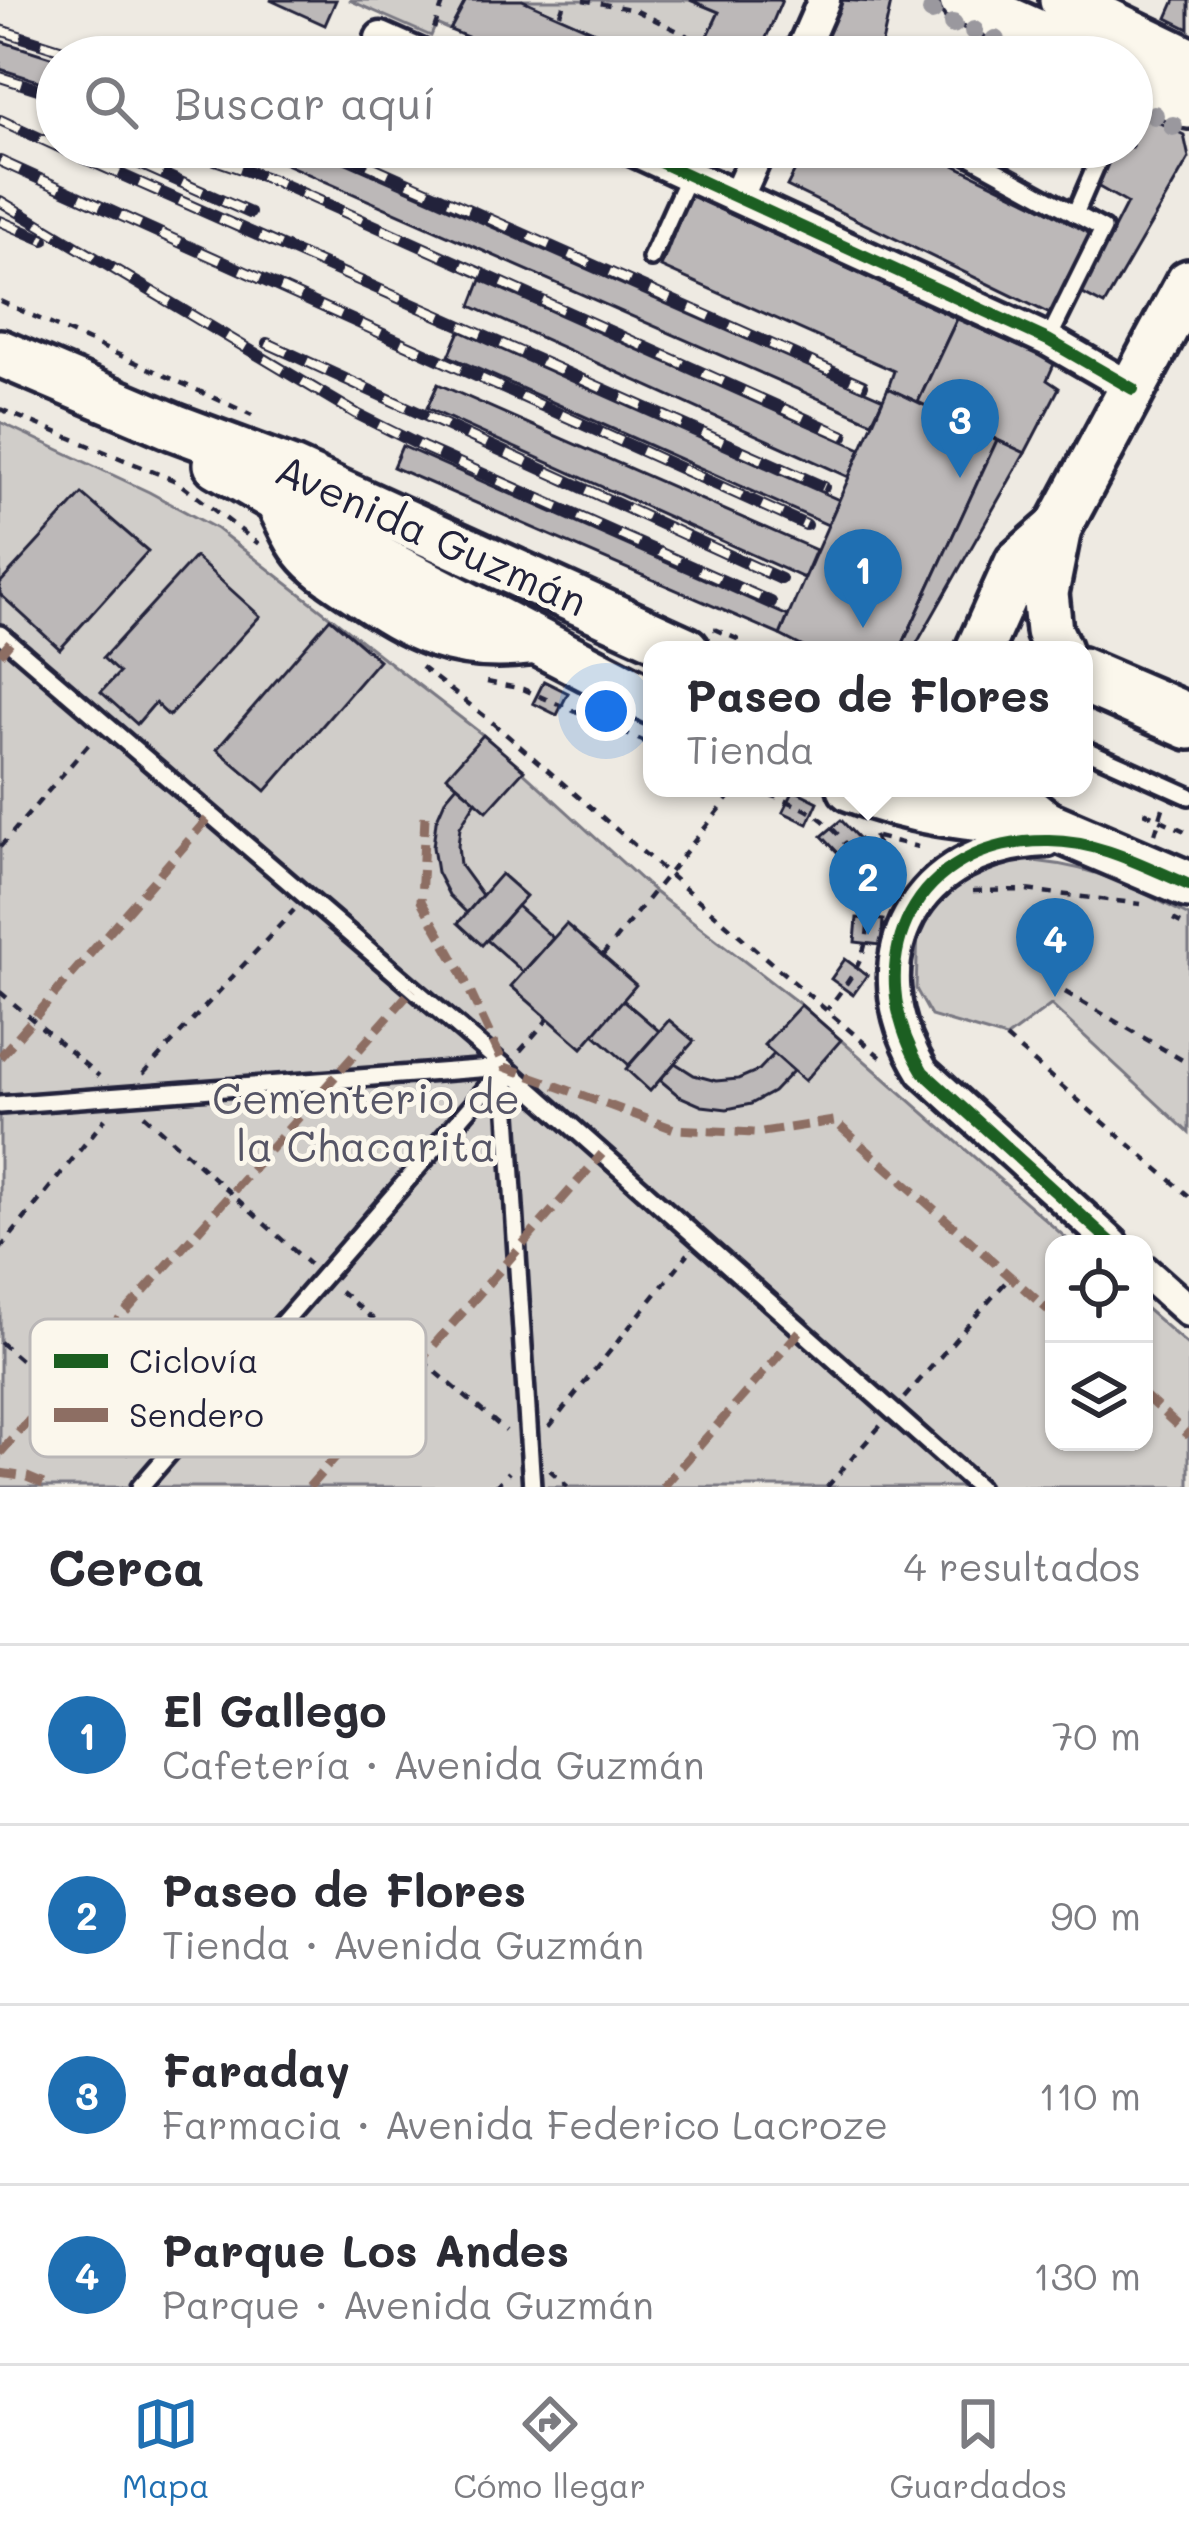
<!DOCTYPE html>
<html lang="es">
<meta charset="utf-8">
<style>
:root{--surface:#fff;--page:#f2f2f3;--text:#2b2b33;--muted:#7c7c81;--line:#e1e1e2;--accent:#1f6fb2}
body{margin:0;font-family:Mali,sans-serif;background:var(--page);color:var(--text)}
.controls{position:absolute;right:36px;bottom:36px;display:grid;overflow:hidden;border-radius:24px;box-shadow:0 3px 9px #0004}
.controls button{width:108px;height:108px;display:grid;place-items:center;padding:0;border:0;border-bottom:3px solid var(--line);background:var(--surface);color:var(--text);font:60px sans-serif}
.you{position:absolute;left:606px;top:711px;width:42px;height:42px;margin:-30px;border:9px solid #fff;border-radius:50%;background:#1a73e8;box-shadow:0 0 0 18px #1a73e833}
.badge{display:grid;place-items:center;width:78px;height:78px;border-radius:50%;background:var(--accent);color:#fff;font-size:39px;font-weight:700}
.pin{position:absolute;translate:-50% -99px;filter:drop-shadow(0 3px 6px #0008)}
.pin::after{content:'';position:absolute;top:63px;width:42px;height:36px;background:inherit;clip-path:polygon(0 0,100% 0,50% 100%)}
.popup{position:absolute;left:643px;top:641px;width:450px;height:156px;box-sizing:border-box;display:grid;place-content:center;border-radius:24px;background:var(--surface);filter:drop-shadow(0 3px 9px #0005);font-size:39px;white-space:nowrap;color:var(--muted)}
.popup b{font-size:45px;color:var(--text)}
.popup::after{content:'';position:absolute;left:50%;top:100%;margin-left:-24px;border:24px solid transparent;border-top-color:var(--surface)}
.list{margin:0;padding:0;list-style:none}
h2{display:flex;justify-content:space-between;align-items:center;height:156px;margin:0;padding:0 48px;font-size:51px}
h2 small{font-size:39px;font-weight:400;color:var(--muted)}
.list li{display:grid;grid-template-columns:78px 1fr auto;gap:36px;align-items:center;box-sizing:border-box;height:180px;padding:0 48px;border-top:3px solid var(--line)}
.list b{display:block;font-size:45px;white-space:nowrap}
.list p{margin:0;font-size:39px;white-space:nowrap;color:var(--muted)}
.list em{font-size:39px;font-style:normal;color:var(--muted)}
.icon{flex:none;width:66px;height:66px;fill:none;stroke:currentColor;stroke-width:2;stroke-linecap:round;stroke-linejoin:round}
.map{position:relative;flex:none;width:1189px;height:1487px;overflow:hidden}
.search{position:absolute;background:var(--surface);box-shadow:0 3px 9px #0004;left:36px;right:36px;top:36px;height:132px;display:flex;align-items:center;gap:30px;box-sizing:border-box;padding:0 42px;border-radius:66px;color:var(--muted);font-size:45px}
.sheet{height:876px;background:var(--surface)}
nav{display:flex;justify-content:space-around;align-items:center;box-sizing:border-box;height:168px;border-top:3px solid var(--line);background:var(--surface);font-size:33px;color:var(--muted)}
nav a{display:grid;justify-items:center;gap:6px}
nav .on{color:var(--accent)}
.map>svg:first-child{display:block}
.green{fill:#d0cdc9;stroke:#797882;stroke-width:3}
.building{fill:#bcb8b8;stroke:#22223b;stroke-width:3}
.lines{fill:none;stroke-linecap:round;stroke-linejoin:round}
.service-casing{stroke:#22223b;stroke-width:24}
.minor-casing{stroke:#22223b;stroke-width:39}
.secondary-casing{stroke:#22223b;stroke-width:54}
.path{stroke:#22223b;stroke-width:4.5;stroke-dasharray:9 9;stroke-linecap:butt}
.service{stroke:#fbf7ec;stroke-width:15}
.minor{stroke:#fbf7ec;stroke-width:30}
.secondary{stroke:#fbf7ec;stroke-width:45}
.rail-casing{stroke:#22223b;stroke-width:12}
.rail{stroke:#fbf7ec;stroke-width:8;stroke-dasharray:22;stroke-linecap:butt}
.quiet{stroke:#8d6e63;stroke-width:9;stroke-dasharray:18 9;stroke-linecap:butt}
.cycleway-casing{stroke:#fbf7ec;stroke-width:20}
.cycleway{stroke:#1b5e20;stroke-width:12}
.tree{fill:#9a989e}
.labels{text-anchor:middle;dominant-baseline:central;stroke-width:10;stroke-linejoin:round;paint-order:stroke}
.street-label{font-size:42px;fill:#22223b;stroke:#fbf7ec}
.park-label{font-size:42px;fill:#565566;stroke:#fbf7ec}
.key{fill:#fbf7ec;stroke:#bab7b7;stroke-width:3}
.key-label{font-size:33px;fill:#22223b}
</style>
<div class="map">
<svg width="1189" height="1487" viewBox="0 0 1189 1487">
<rect width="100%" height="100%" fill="#eeeae2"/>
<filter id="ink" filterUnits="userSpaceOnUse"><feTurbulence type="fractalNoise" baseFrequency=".00833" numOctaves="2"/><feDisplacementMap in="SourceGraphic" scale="24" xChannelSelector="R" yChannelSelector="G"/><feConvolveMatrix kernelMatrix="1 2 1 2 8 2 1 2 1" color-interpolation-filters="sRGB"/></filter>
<g filter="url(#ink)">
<g class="green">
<polygon points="349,0 466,0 450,30 436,24 431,36"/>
<polygon points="522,0 690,0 719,12 698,57 652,57"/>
<polygon points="0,422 149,492 217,529 483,735 656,893 801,1005 1073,1244 1054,1244 1054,1442 1144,1442 1144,1307 1189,1346 1189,1487 0,1487"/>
<path d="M1015,860C1091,863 1123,883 1189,916V1133L1051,1005L1006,1038L931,1016L916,989L918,929L930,898L983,868Z"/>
</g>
<g class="building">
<polygon points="270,0 336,0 325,25"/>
<polygon points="466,0 522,0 652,57 516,57 450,30"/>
<polygon points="690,0 782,0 758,57 698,57 719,12"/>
<polygon points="840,0 891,3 879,57 816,57"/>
<polygon points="1175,0 1189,0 1189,29 1167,18"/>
<polygon points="0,41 57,59 57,87 0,69"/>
<polygon points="1133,110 1184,135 1189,158 1104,305 1081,293 1127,203 1097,186 1116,147 1132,147"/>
<polygon points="247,147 310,147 883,399 872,422"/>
<polygon points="807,147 917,147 1092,232 1052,315 787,186"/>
<polygon points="689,195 957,319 918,402 888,388 894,371 661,267"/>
<polygon points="481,280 861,449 849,477 471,306"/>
<polygon points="957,319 1055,362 1047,380 1059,388 1025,453 918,402"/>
<polygon points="460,331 839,500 828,525 449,356"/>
<polygon points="438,384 816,550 804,578 427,408"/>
<polygon points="888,388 997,440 900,650 809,650 780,635"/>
<polygon points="997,440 1025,453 913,650 900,650"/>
<polygon points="402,446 788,616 780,635 393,467"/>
<polygon points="82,494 148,551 60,649 0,594 0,583"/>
<polygon points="195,557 260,616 169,716 155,703 137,724 101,692 119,673 103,658"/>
<polygon points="330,618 379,660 266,791 217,749"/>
<polygon points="544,681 568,693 557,715 533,703"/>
<polygon points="594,702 618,713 607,735 583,724"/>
<polygon points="483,735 524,770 487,811 447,776"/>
<polygon points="457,785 476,801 460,827 458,846 460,865 482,895 467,913 449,895 437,872 433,847 436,821 446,798"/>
<polygon points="794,790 818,802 808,824 783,812"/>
<polygon points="841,820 859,839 841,856 822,836"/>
<polygon points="870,866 880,891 857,899 847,874"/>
<polygon points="501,874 526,896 482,945 458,923"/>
<polygon points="517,906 553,938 523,972 487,940"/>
<polygon points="857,918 883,920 881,945 855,942"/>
<polygon points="566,924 636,985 582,1048 511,986"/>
<polygon points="845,959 867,975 853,995 831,979"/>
<polygon points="623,1000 659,1031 629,1065 594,1034"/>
<polygon points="801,1005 841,1040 805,1081 764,1045"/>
<polygon points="669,1020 694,1041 650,1091 626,1069"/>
<polygon points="774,1054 793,1071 773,1092 751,1104 727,1109 702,1106 679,1096 660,1080 675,1063 694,1075 716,1081 738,1079 759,1070"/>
</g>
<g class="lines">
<defs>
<g id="service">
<polyline points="953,147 1103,229 1048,340"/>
<polyline points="1075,214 1104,147"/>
<polyline points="651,258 689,174"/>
<polyline points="0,634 505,1067 978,1487"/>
<polyline points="1084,656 1189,701"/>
<polyline points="1084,749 1189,796"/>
<polyline points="505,1067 532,1487"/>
<polyline points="0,1105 505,1067"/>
<polyline points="140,1487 505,1067"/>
</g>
<g id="minor">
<polyline points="381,38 424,57"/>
<polyline points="799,57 824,0"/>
<polyline points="627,147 1048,340 1133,389"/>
<polyline points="738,196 760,147"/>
<path d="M1047,841C915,847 853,958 923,1072L1113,1244"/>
<polyline points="1144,1271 1189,1311"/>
</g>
<g id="secondary">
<polyline points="963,0 1091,57"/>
<polyline points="1063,0 1189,61"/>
<polyline points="1132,77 1189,105"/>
<polyline points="0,353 174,427 292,471 686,650"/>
<polyline points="217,464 380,560 652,701"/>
<path d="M282,508C289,521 295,537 305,549C318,566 338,578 356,590C415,630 456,651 529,642"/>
<polyline points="979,650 1018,563 1058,528"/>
<polyline points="1058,650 1049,631 1045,593 1058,528 1189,283"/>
<polyline points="1084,680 1189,726"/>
<path d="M851,788C914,814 979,818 1046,824"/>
<polyline points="1001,788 1046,824 1189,885"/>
</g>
</defs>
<use href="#service" class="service-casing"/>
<use href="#minor" class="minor-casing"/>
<use href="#secondary" class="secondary-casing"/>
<g class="path">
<polyline points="583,0 635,10 698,41"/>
<polyline points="560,14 565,0"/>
<polyline points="434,29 444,0"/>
<polyline points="0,301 252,415"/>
<polyline points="0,409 176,481 259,544"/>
<polyline points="714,629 737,639 732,650"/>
<polyline points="421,667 487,718 883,1059"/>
<polyline points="487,682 523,689 652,745"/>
<path d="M752,788C774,797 803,805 821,819C862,849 879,907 862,955C855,975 839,993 827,1010"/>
<polyline points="1144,812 1189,833"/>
<polyline points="1155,834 1164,805"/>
<polyline points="874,836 895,886"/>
<polyline points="877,837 918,847"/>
<polyline points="0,847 94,738"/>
<polyline points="973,891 1026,890 1141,904"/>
<polyline points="1173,919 1189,927"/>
<polyline points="602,956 737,788"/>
<polyline points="0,992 99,1076"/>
<polyline points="1065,992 1189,1064"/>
<polyline points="1006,1038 1189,1196"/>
<polyline points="520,1051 548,1019"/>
<polyline points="143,1074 294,910"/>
<polyline points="144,1115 309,1264"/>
<polyline points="0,1249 105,1119"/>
<polyline points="340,1291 506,1431"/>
<polyline points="0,1342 135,1460"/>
<polyline points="904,1398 1011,1276"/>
<polyline points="549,1427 688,1254"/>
<polyline points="550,1470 568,1487"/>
<polyline points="495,1487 509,1472"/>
<polyline points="827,1487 881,1425"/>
</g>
<use href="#service" class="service"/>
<use href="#minor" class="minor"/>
<use href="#secondary" class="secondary"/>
<defs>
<g id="rail">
<polyline points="0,30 85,57"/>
<polyline points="0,77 57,95"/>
<polyline points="0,120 57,146"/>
<polyline points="59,147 824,487"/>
<polyline points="102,147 250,213"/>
<polyline points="178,147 273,180 844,436"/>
<polyline points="328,147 863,385"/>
<polyline points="0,161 806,525"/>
<polyline points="0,201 357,414 425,448 771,602"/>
<polyline points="0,221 44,240"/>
<polyline points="267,343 781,579"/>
</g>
</defs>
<use href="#rail" class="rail-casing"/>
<use href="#rail" class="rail"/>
<g class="quiet">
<polyline points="0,654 10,642"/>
<polyline points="425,816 421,901 460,970 505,1067 674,1129 756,1133 834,1121 1054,1315"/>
<polyline points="0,1057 211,815"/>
<polyline points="1144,1395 1189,1436"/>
<polyline points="0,1453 413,989"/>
<polyline points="0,1473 27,1477 51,1487"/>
<polyline points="309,1487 602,1154"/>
<polyline points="663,1487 801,1330"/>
</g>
<defs>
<g id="cycleway">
<polyline points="627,147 1048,340 1133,389"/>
<path d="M1113,1244L923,1072C855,961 915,839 1049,841C1099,841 1144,866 1189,885"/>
</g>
</defs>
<use href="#cycleway" class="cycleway-casing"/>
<use href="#cycleway" class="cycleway"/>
</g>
<g class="tree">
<circle cx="932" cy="11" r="10"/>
<circle cx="953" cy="24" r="10"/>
<circle cx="974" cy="31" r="10"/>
<circle cx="995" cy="40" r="10"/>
<circle cx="1154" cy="115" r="10"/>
<circle cx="1173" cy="126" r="10"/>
</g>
</g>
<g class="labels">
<g class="street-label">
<text transform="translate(432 534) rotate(24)">Avenida Guzmán</text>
</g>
<g class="park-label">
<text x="366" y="1097">Cementerio de<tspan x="366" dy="48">la Chacarita</tspan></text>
</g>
</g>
<rect x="30" y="1319" width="396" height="138" rx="18" class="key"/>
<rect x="54" y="1354" width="54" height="14" fill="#1b5e20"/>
<rect x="54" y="1408" width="54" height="14" fill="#8d6e63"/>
<g class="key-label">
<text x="129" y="1373">Ciclovía</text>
<text x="129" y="1427">Sendero</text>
</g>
</svg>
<div class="controls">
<button><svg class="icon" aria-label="locate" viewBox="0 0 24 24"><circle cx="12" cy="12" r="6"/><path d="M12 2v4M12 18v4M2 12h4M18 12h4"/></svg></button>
<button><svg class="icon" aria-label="layers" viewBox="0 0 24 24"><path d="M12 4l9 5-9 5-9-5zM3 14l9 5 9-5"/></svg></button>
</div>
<div class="you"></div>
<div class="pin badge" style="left:863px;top:628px">1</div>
<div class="pin badge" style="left:868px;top:935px">2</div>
<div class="popup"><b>Paseo de Flores</b>Tienda</div>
<div class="pin badge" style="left:960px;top:478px">3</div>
<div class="pin badge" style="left:1055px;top:997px">4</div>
<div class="search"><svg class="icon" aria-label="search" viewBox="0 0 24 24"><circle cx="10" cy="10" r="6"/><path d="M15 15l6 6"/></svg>Buscar aquí</div>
</div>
<section class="sheet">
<h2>Cerca<small>4 resultados</small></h2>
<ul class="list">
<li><span class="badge">1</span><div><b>El Gallego</b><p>Cafetería · Avenida Guzmán</p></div><em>70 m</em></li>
<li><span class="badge">2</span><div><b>Paseo de Flores</b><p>Tienda · Avenida Guzmán</p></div><em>90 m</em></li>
<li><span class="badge">3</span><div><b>Faraday</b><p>Farmacia · Avenida Federico Lacroze</p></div><em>110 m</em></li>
<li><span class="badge">4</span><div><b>Parque Los Andes</b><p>Parque · Avenida Guzmán</p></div><em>130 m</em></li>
</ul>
</section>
<nav>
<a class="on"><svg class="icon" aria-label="map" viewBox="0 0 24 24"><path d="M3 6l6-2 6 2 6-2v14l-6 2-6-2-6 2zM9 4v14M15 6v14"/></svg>Mapa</a>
<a><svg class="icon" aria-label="directions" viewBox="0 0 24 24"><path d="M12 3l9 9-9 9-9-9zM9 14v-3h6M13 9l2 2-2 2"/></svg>Cómo llegar</a>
<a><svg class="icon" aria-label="saved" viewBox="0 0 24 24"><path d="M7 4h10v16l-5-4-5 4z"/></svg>Guardados</a>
</nav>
